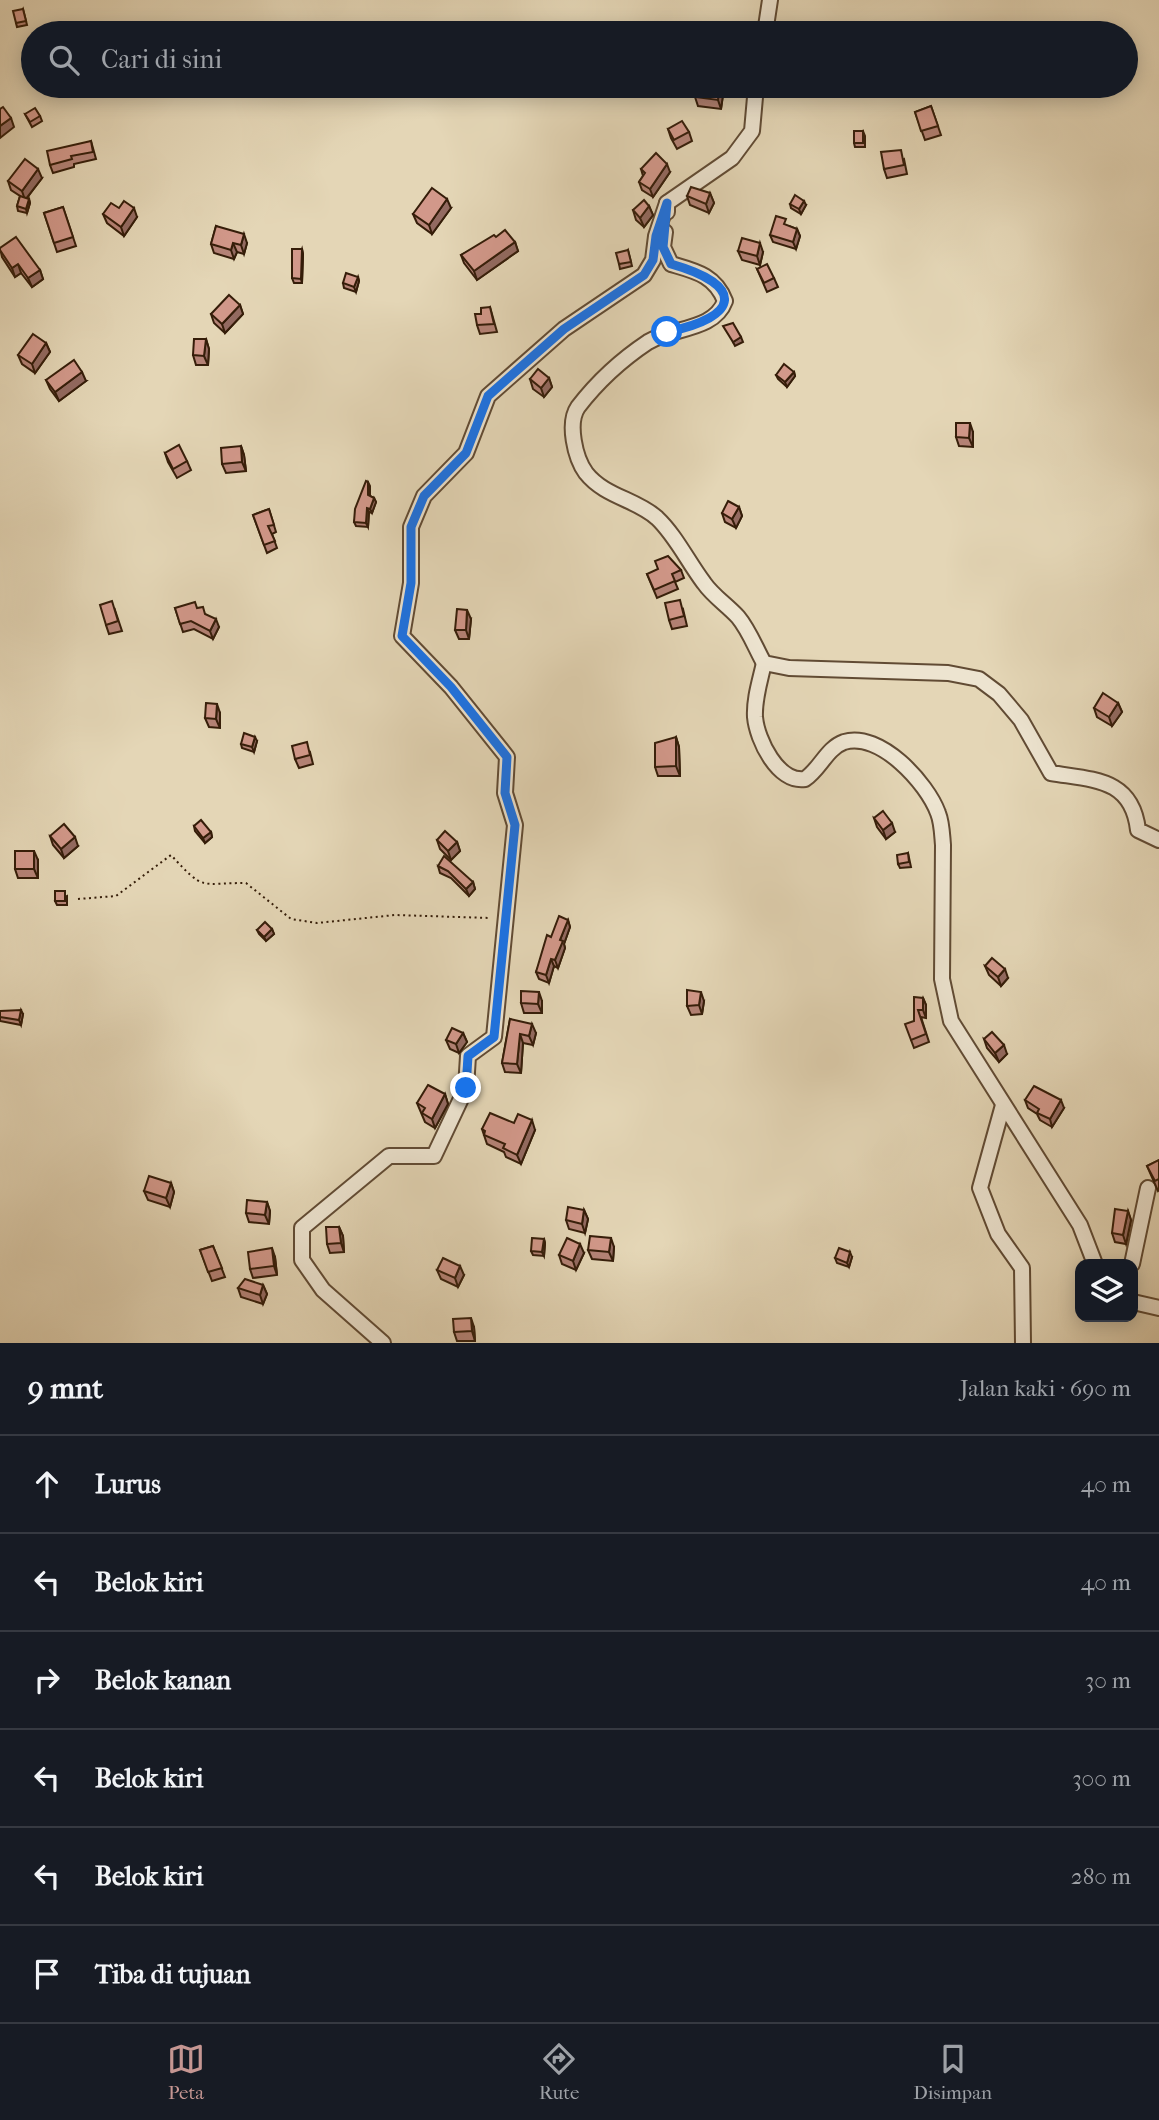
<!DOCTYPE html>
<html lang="id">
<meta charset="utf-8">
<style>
:root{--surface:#171b24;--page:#242831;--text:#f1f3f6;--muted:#9ea1a6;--line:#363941;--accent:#c59692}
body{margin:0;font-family:"IM FELL French Canon",serif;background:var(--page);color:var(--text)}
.controls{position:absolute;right:21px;bottom:21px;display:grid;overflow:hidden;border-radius:14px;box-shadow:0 4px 18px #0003}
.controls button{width:63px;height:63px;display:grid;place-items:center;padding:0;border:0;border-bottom:2px solid var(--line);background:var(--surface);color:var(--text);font:35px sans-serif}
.stop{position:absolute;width:21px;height:21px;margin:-16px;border:5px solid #1a73e8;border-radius:50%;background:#fff}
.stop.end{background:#1a73e8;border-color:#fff;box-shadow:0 2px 7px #0008}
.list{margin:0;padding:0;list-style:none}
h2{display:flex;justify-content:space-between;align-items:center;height:91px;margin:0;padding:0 28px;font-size:30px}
h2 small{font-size:23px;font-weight:400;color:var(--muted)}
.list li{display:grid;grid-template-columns:46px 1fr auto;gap:21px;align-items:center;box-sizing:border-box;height:98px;padding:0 28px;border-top:2px solid var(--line)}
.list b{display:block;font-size:26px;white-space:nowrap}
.list em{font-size:23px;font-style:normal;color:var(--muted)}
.icon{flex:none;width:38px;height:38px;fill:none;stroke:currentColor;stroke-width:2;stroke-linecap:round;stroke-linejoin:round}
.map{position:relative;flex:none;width:1159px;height:1343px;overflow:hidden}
.search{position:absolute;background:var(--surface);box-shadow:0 4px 18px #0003;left:21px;right:21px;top:21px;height:77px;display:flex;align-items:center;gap:18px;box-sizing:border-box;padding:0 24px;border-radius:38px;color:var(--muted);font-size:26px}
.sheet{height:679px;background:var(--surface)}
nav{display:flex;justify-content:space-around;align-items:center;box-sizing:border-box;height:98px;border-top:2px solid var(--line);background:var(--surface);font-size:19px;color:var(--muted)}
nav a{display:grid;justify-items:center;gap:4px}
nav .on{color:var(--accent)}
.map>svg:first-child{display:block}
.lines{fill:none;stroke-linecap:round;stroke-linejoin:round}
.minor-casing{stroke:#614b34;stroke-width:18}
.path{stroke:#351d09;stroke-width:2;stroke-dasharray:2 3.5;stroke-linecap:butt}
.minor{stroke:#ede4d0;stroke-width:14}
.wall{fill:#b58377;stroke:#351d09;stroke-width:2}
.shaded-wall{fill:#936a61;stroke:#351d09;stroke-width:2}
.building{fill:#d2988a;stroke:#351d09;stroke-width:2}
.route{stroke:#1a73e8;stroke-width:9}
</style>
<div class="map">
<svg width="1159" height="1343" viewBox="0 0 1159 1343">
<rect width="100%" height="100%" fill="#e4d6b6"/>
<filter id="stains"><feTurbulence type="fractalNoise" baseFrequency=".00286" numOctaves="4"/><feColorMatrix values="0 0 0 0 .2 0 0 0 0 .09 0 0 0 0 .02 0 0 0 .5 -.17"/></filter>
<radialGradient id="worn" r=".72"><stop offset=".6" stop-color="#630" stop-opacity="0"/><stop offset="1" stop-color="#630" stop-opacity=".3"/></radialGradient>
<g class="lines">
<defs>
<g id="minor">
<polyline points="765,33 770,0"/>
<polyline points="667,212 667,203 732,158 752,131 756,86"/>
<path d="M665,232L663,247L671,264C695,271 715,275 725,301C714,331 672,327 648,342C621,360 598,381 578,407C567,423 575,458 586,473C605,497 636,499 657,518C676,536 688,562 704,583C713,596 727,605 738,617C749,630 756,649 764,663L789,668L948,673L979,679L999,694L1021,720L1051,773C1093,780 1132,778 1138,830L1159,840"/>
<path d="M764,663C760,681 754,699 755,717C757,740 778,783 805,779C820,769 827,748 844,742C880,731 927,783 938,813C942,823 942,834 943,845L942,979L951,1021L1080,1225L1095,1264"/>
<polyline points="1003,1105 980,1188 998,1234 1022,1268 1023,1343"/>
<polyline points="1132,1264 1148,1188"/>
<polyline points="1133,1302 1159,1308"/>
<polyline points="383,1343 323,1290 302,1260 302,1228 389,1156 434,1156 466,1088 468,1056 494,1037 515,825 505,793 507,757 451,687 402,636 411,583 411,527 424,496 466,453 488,396 564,329 644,275 653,260 656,236 667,203"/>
</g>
</defs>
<use href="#minor" class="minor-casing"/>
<path class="path" d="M78,899L116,896L171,855C205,892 199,883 246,883L291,919L317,923L395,915L490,918"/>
<use href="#minor" class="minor"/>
</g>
<g class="wall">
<polygon points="23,9 27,25 17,27 16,23"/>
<polygon points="696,86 721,86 720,88 723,95 721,109 698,106 695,97"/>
<polygon points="931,106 941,135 925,140 915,112"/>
<polygon points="25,114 40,116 42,121 32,127"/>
<polygon points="668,129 689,132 692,141 677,149 671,138"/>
<polygon points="863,131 865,136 865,147 855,147 854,143"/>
<polygon points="91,141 96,159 74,164 74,167 53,173 50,165"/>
<polygon points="904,159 907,174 887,178 884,169"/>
<polygon points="641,169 670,172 653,197 642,190 639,182 643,176"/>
<polygon points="42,178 27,198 29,199 30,203 27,213 18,211 17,206 20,196 11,190 8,181"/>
<polygon points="710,193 714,203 709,213 690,205 687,196"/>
<polygon points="790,204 806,205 801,214 791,208"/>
<polygon points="649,206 653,215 644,227 636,220 633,210"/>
<polygon points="63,207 76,246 57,252 44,213"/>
<polygon points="119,208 137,217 124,236 107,223 103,214"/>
<polygon points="451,208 432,234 417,223 413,214"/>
<polygon points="216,226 247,243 244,254 237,252 234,259 214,253 211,244"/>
<polygon points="789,226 797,229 800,236 796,249 773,242 770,235"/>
<polygon points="496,237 515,242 518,251 477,280 464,263 461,255"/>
<polygon points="0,248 40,270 43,279 32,287 21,273 15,277 2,257"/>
<polygon points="302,249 303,254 302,283 294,283 292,278"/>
<polygon points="628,250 632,266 620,269 619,264"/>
<polygon points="738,251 763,252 760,265 742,260"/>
<polygon points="757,269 774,278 778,287 767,292"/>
<polygon points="358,277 359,281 356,292 344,288 343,283"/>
<polygon points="240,305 243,314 225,333 214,323 211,314"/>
<polygon points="490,307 497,332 480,334 477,325 481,314"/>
<polygon points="206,339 209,349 208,365 196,365 193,355"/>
<polygon points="46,343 50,352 35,373 22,364 18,355"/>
<polygon points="794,372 795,376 787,387 778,379 776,375"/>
<polygon points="549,378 552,387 544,397 533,389 530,379"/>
<polygon points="46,380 86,381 59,401 50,389"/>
<polygon points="973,432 973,447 959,446 956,437"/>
<polygon points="241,446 244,455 246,471 226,473 222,464"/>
<polygon points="165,453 187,461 191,470 177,478 168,462"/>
<polygon points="368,482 370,486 370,496 374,498 376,502 372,513 369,512 368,527 356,526 354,522"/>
<polygon points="739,507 742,516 736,528 725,522 722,513"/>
<polygon points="269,509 276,532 272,534 277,548 267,553 253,515"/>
<polygon points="681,570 684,578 675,582 678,589 657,598 647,574"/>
<polygon points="175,608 197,608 205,614 219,627 213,639 194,629 183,632"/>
<polygon points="683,609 687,626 672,629 669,620"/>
<polygon points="115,610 122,631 109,634 106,625"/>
<polygon points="471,619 469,639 459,639 455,630"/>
<polygon points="1118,703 1122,712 1112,726 1097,717 1094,708"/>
<polygon points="220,713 220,728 209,727 205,718"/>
<polygon points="676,737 679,747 680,776 658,776 655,767"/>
<polygon points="257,741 254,752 242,748 241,744"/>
<polygon points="310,752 313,764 299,768 295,759"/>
<polygon points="874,818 895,832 886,839 877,827"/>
<polygon points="194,826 211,832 212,837 205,843 195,831"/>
<polygon points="50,836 78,846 64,858 53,845"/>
<polygon points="437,840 457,842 460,851 451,860 440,849"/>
<polygon points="908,853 911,867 900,868 898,864"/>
<polygon points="38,860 38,878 18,878 15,869"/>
<polygon points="438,866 473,882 475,889 469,896 451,878 440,873"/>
<polygon points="67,896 67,905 57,905 55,901"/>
<polygon points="568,920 570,927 564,944 565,948 558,968 554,966 549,983 539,979 536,972 551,937"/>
<polygon points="272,929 274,934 266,941 259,934 257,930"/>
<polygon points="985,966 1008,978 1001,986 989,975"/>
<polygon points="923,998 926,1005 926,1018 921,1017 929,1042 914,1048 911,1040 914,1021"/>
<polygon points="542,1001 542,1013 524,1013 521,1003"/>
<polygon points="704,1001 702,1014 691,1015 687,1006"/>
<polygon points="0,1011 23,1014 21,1025 0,1021"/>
<polygon points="510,1019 536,1033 533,1045 523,1043 521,1073 505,1072 502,1063"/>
<polygon points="463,1033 467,1042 459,1053 450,1049 446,1040"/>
<polygon points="984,1039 1007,1054 999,1062 987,1048"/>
<polygon points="445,1094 448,1104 435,1128 425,1122 417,1103"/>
<polygon points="1025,1100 1064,1108 1052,1127 1040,1120 1037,1114 1028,1108"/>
<polygon points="514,1123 535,1130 521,1164 506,1157 504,1152 487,1144 482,1129"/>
<polygon points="1159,1160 1159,1190 1158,1191 1147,1166"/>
<polygon points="171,1183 174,1192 170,1207 148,1200 144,1191"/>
<polygon points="267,1202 270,1211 269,1224 249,1222 246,1213"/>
<polygon points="584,1210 588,1219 585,1233 569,1229 566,1220"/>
<polygon points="1128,1211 1131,1220 1126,1244 1115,1242 1112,1233"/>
<polygon points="339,1227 343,1236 344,1252 330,1253 327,1244"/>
<polygon points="544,1239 545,1243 544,1256 533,1255 531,1251"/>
<polygon points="213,1246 225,1277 212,1281 200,1250"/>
<polygon points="614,1247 613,1261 592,1259 588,1250"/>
<polygon points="584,1253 576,1270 562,1264 559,1255"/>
<polygon points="275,1257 277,1275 253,1278 250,1269"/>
<polygon points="852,1257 849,1267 837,1263 835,1258"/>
<polygon points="437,1270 464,1275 458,1287 441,1279"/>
<polygon points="263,1285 267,1294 263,1304 241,1297 238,1288"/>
<polygon points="474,1327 475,1341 457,1341 454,1332"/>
</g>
<g class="shaded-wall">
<polygon points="715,86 721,86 720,88 723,95 721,109 718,100"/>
<polygon points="11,118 14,127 0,138 0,126"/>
<polygon points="667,164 670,172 653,197 650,189"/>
<polygon points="38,169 42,178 25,200 22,191"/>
<polygon points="710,193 714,203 709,213 706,204"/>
<polygon points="29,199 30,203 27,213 26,209"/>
<polygon points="447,199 451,208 432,234 429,225"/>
<polygon points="804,201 806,205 801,214 799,209"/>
<polygon points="649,206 653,215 644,227 640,218"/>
<polygon points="134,208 137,217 124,236 121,227"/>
<polygon points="797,229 800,236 796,249 793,242"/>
<polygon points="244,234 247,243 244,254 241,245"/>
<polygon points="515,242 518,251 477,280 474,271"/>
<polygon points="233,243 237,252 234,259 231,250"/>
<polygon points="760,243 763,252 760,265 757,256"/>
<polygon points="302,249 303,254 302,283 301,279"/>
<polygon points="18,264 21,273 15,277 12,268"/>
<polygon points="40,270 43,279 32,287 28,278"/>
<polygon points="358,277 359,281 356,292 354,287"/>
<polygon points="240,305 243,314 225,333 222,324"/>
<polygon points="741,337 743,342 735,346 733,342"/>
<polygon points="206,339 209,349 208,365 204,356"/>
<polygon points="46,343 50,352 35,373 32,364"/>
<polygon points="82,372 86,381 59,401 55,392"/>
<polygon points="794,372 795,376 787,387 785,382"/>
<polygon points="549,378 552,387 544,397 541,388"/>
<polygon points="970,423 973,432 973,447 969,438"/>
<polygon points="241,446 244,455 246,471 242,462"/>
<polygon points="374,498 376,502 372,513 370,509"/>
<polygon points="739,507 742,516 736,528 732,519"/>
<polygon points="367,508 369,512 368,527 366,523"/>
<polygon points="467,610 471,619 469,639 466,630"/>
<polygon points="216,619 219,627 213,639 210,631"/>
<polygon points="1118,703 1122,712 1112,726 1109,717"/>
<polygon points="217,704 220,713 220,728 216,719"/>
<polygon points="255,737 257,741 254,752 252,747"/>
<polygon points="676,737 679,747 680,776 676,766"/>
<polygon points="892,823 895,832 886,839 883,830"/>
<polygon points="211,832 212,837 205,843 203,838"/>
<polygon points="75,837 78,846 64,858 61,849"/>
<polygon points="457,842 460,851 451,860 448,851"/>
<polygon points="34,851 38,860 38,878 34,869"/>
<polygon points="473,882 475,889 469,896 466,889"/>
<polygon points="568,920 570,927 564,944 565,948 558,968 555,960 560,940"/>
<polygon points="272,929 274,934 266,941 264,937"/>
<polygon points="551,959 554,966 549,983 546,975"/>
<polygon points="1005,969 1008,978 1001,986 998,977"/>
<polygon points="539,992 542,1001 542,1013 538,1004"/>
<polygon points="701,992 704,1001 702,1014 699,1005"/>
<polygon points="923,998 926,1005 926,1018 923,1010"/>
<polygon points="21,1010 23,1014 21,1025 19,1020"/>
<polygon points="532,1024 536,1033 533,1045 529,1036"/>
<polygon points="463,1033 467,1042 459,1053 456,1044"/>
<polygon points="520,1034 523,1043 521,1073 517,1064"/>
<polygon points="1004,1045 1007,1054 999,1062 995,1053"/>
<polygon points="445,1094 448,1104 435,1128 432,1119"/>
<polygon points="1061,1100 1064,1108 1052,1127 1050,1119"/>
<polygon points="532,1120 535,1130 521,1164 517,1155"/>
<polygon points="171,1183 174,1192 170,1207 166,1198"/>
<polygon points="267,1202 270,1211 269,1224 265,1215"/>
<polygon points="584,1210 588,1219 585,1233 582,1224"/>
<polygon points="1128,1211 1131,1220 1126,1244 1123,1235"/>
<polygon points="339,1227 343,1236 344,1252 341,1243"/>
<polygon points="611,1238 614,1247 613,1261 609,1252"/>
<polygon points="544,1239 545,1243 544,1256 542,1252"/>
<polygon points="580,1244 584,1253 576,1270 573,1261"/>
<polygon points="272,1248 275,1257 277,1275 274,1266"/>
<polygon points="850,1252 852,1257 849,1267 847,1263"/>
<polygon points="460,1266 464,1275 458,1287 455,1278"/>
<polygon points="263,1285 267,1294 263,1304 260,1295"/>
<polygon points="471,1318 474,1327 475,1341 472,1331"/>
</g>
<g class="building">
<polygon points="23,9 26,21 16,23 13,11"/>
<polygon points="990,24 1007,33 985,33"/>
<polygon points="696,86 720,86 718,100 695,97"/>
<polygon points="931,106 938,126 921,131 915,112"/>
<polygon points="3,107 11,118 0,126 0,109"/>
<polygon points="35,108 40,116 30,122 25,114"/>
<polygon points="682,121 689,132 674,140 668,129"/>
<rect x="854" y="131" width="9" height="12"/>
<polygon points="91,141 93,152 71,156 72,159 50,165 47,151"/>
<polygon points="901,150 904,165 884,169 881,152"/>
<polygon points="656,153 667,164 650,189 639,182 645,173 641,169"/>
<polygon points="25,159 38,169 22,191 8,181"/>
<polygon points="691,187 710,193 706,204 687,196"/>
<polygon points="432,188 447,199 429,225 413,214"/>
<polygon points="795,195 804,201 799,209 790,204"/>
<polygon points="20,196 29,199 26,209 17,206"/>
<polygon points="644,200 649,206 640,218 633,210"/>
<polygon points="124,201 134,208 121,227 103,214 111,203 119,208"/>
<polygon points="63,207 73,237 54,243 44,213"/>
<polygon points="776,216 786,219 784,224 797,229 793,242 770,235"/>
<polygon points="216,226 244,234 241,245 233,243 231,250 211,244"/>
<polygon points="505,230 515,242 474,271 461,255 494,235 496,237"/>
<polygon points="16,237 40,270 28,278 18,264 12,268 0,250 0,248"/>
<polygon points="742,238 760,243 757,256 738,251"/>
<polygon points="292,249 302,249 301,279 292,278"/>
<polygon points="628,250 631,262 619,264 616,253"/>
<polygon points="767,264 774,278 764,283 757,269"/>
<polygon points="346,273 358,277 354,287 343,283"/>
<polygon points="229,295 240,305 222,324 211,314"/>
<polygon points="490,307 494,324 477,325 475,314 481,314 481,308"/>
<polygon points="733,323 741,337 733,342 723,326"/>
<polygon points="33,334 46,343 32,364 18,355"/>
<polygon points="194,339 206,339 204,356 193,355"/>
<polygon points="74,360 82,372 55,392 46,380"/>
<polygon points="784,364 794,372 785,382 776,375"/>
<polygon points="538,369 549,378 541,388 530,379"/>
<polygon points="956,423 970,423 969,438 956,437"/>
<polygon points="179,445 187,461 173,469 165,453"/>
<polygon points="241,446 242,462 222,464 221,448"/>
<polygon points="366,481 368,482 368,495 374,498 370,509 367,508 366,523 354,522 355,509"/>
<polygon points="728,501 739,507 732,519 722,513"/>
<polygon points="269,509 274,525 268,526 275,541 264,545 253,515"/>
<polygon points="668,556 681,570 672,574 675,581 654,590 647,574 658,569 655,561"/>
<polygon points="680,600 684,616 669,620 665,603"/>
<polygon points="112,601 118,621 106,625 100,605"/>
<polygon points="195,602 197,608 203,607 205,614 216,619 210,631 191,621 180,624 175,608"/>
<polygon points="457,609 467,610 466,630 455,630"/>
<polygon points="1103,693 1118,703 1109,717 1094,708"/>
<polygon points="206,703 217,704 216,719 205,718"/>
<polygon points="244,733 255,737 252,747 241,744"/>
<polygon points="676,737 676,766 655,767 655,743"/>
<polygon points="307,742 310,755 295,759 292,746"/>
<polygon points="883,811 892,823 883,830 874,818"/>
<polygon points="201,820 211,832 203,838 194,826"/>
<polygon points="64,824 75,837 61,849 50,836"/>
<polygon points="445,831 457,842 448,851 437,840"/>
<rect x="15" y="851" width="19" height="18"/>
<polygon points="908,853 909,862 898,864 897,855"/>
<polygon points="444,856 473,882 466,889 448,871 438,866"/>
<rect x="55" y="891" width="10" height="10"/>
<polygon points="559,916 568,920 560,940 563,941 555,960 551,959 546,975 536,972 547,935 551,937"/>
<polygon points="265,922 272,929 264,937 257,930"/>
<polygon points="992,958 1005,969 998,977 985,966"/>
<polygon points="687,990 701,992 699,1005 687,1006"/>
<polygon points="521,991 539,992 538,1004 521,1003"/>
<polygon points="914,997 923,998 923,1010 918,1010 926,1034 911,1040 905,1024 914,1021"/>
<polygon points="21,1010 19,1020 0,1017 0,1011"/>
<polygon points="510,1019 532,1024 529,1036 520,1034 517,1064 502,1063"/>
<polygon points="452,1028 463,1033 456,1044 446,1040"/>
<polygon points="992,1032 1004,1045 995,1053 984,1039"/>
<polygon points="428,1085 445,1094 432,1119 422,1113 425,1108 417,1103"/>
<polygon points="1034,1086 1061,1100 1050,1119 1037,1113 1039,1109 1025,1100"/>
<polygon points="490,1113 514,1123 518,1114 532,1120 517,1155 503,1148 505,1144 484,1135 485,1131 482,1129"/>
<polygon points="1159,1160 1159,1179 1155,1181 1147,1166"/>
<polygon points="149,1176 171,1183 166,1198 144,1191"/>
<polygon points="247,1200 267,1202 265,1215 246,1213"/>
<polygon points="568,1207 584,1210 582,1224 566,1220"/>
<polygon points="1115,1209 1128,1211 1123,1235 1112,1233"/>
<polygon points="326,1227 339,1227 341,1243 327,1244"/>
<polygon points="590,1236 611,1238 609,1252 588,1250"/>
<polygon points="532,1238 544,1239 542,1252 531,1251"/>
<polygon points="567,1238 580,1244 573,1261 559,1255"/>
<polygon points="213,1246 222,1268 208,1272 200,1250"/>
<polygon points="272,1248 274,1266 250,1269 248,1252"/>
<polygon points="839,1248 850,1252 847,1263 835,1258"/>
<polygon points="443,1258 460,1266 455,1278 437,1270"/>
<polygon points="245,1279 263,1285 260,1295 238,1288"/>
<polygon points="471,1318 472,1331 454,1332 453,1319"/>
</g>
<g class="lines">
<path class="route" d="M466,1088L468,1056L494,1037L515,825L505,793L507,757L451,687L402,636L411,583V527L424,496L466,453L488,396L564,329L644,275L653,260L656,236L667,203L663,247L671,264C745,285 741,317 667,332"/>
</g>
<rect width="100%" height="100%" filter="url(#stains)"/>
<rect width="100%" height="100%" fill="url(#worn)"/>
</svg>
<div class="controls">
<button><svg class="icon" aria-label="layers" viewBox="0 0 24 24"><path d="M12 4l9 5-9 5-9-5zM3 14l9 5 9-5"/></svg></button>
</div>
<div class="stop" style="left:667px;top:332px"></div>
<div class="stop end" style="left:466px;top:1088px"></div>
<div class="search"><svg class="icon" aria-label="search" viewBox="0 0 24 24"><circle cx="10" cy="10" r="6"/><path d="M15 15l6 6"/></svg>Cari di sini</div>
</div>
<section class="sheet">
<h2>9 mnt<small>Jalan kaki · 690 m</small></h2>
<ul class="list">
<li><svg class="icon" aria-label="ahead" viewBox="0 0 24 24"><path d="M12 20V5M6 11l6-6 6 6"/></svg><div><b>Lurus</b></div><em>40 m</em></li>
<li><svg class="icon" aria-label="left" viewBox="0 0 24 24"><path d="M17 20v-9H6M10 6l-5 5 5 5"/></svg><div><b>Belok kiri</b></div><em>40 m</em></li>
<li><svg class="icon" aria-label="right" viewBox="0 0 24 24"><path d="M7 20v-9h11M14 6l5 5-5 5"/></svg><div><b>Belok kanan</b></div><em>30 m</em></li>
<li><svg class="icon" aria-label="left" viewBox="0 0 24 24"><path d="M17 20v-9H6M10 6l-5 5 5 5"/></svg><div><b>Belok kiri</b></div><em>300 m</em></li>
<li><svg class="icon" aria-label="left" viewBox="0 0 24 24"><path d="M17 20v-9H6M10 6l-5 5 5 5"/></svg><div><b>Belok kiri</b></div><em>280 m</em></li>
<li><svg class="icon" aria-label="arrive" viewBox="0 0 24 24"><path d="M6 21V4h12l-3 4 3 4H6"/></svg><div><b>Tiba di tujuan</b></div></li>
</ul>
</section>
<nav>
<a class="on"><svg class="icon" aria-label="map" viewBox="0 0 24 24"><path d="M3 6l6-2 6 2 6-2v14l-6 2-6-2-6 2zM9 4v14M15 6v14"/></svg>Peta</a>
<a><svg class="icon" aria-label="directions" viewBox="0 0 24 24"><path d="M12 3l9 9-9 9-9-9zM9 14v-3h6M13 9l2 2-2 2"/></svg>Rute</a>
<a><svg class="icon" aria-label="saved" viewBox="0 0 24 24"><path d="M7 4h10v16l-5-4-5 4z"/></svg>Disimpan</a>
</nav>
